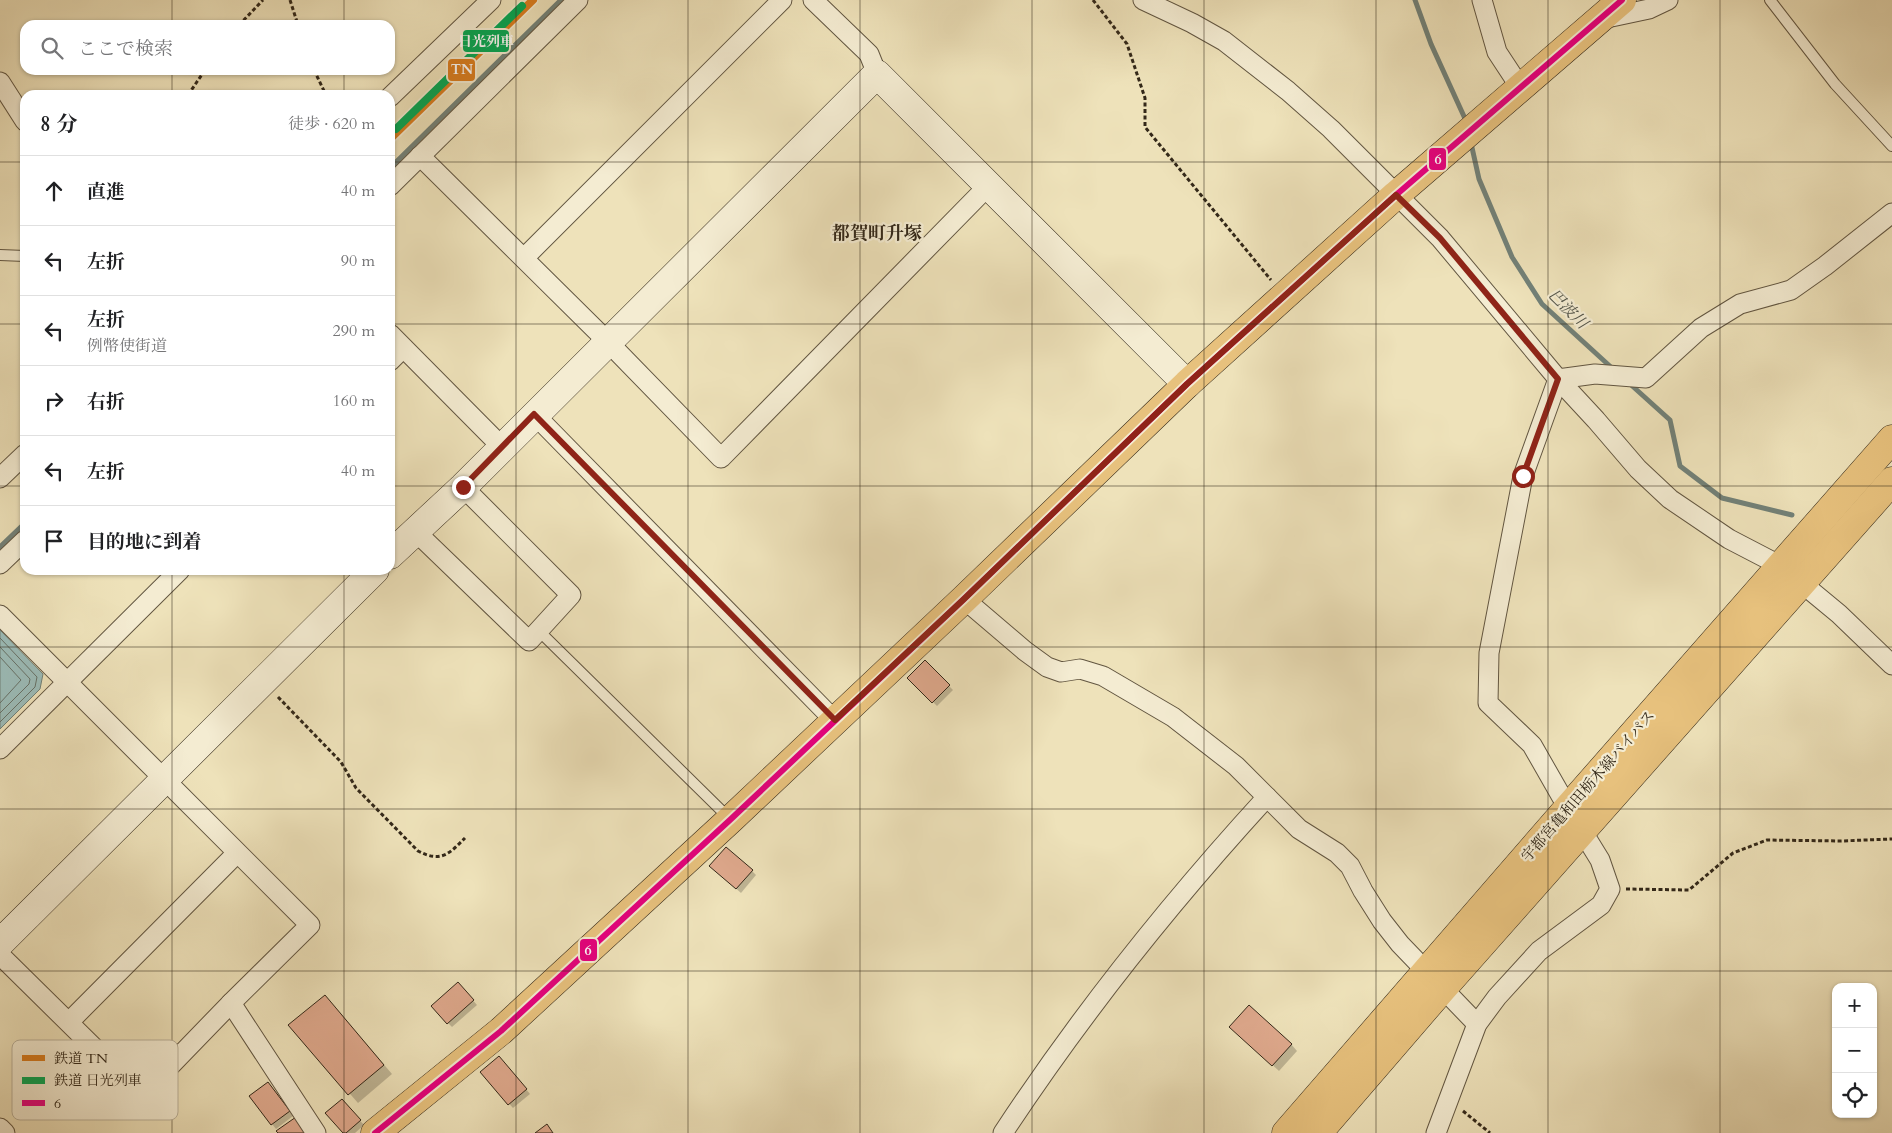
<!DOCTYPE html>
<html lang="ja">
<meta charset="utf-8">
<style>
:root{--surface:#fff;--page:#f6f6f6;--text:#202124;--muted:#757577;--line:#e0e0e0}
body{margin:0;font-family:Cardo,"Noto Serif JP",serif;background:var(--page);color:var(--text)}
.controls{position:absolute;right:15px;bottom:15px;display:grid;overflow:hidden;border-radius:10px;box-shadow:0 1px 4px #0004}
.controls button{width:45px;height:45px;display:grid;place-items:center;padding:0;border:0;border-bottom:1px solid var(--line);background:var(--surface);color:var(--text);font:25px sans-serif}
.stop{position:absolute;width:15px;height:15px;margin:-11px;border:4px solid #8f2418;border-radius:50%;background:#fff}
.stop.end{background:#8f2418;border-color:#fff;box-shadow:0 1px 5px #0008}
.list{margin:0;padding:0;list-style:none}
h2{display:flex;justify-content:space-between;align-items:center;height:65px;margin:0;padding:0 20px;font-size:21px}
h2 small{font-size:16px;font-weight:400;color:var(--muted)}
.list li{display:grid;grid-template-columns:32px 1fr auto;gap:15px;align-items:center;box-sizing:border-box;height:70px;padding:0 20px;border-top:1px solid var(--line)}
.list b{display:block;font-size:19px;white-space:nowrap}
.list p{margin:0;font-size:16px;white-space:nowrap;color:var(--muted)}
.list em{font-size:16px;font-style:normal;color:var(--muted)}
.icon{flex:none;width:28px;height:28px;fill:none;stroke:currentColor;stroke-width:2;stroke-linecap:round;stroke-linejoin:round}
.map{position:relative;flex:none;width:1892px;height:1133px;overflow:hidden}
.search{position:absolute;background:var(--surface);box-shadow:0 1px 4px #0004;left:20px;top:20px;width:375px;height:55px;display:flex;align-items:center;gap:12px;box-sizing:border-box;padding:0 18px;border-radius:15px;color:var(--muted);font-size:19px}
.panel{position:absolute;background:var(--surface);box-shadow:0 1px 4px #0004;left:20px;top:90px;width:375px;height:485px;border-radius:15px}
.map>svg:first-child{display:block}
.water{fill:#9cbcb8;stroke:#728178}
.shadow{fill:#0003}
.lines{fill:none;stroke-linecap:round;stroke-linejoin:round}
.shore{stroke:#687268;stroke-width:1}
.stream{stroke:#728178;stroke-width:5}
.building{fill:#dfa98d;stroke:#332819}
.lane-casing{stroke:#625641;stroke-width:12}
.street-casing{stroke:#625641;stroke-width:21}
.secondary-casing{stroke:#332819;stroke-width:29}
.primary-casing{stroke:#332819;stroke-width:29}
.path{stroke:#332819;stroke-width:3;stroke-dasharray:4 2.5;stroke-linecap:butt}
.lane{stroke:#f4ecd2;stroke-width:10}
.street{stroke:#f4ecd2;stroke-width:19}
.secondary{stroke:#f4ecd2;stroke-width:28}
.primary{stroke:#e7c17d;stroke-width:28}
.bus-1-casing{stroke:#f4ecd2;stroke-width:10}
.bus-1{stroke:#e5007d;stroke-width:6}
.rail-1-casing{stroke:#f4ecd2;stroke-width:11}
.rail-2-casing{stroke:#f4ecd2;stroke-width:11}
.rail-1{stroke:#d97c1d;stroke-width:8}
.rail-2{stroke:#00a651;stroke-width:8}
.route{stroke:#8f2418;stroke-width:6}
.grid{fill:none;stroke:#332819;stroke-width:1;stroke-opacity:0.55}
.labels{text-anchor:middle;dominant-baseline:central;stroke-width:4.5;stroke-linejoin:round;paint-order:stroke}
.street-label{font-size:15px;fill:#332819;stroke:#f4ecd2}
.water-label{font-size:16px;font-style:italic;fill:#525449;stroke:#f4ecd2}
.quarter-label{font-size:18px;font-weight:bold;fill:#332819;stroke:#f4ecd2}
.key{fill:#f4ecd2;stroke:#bab19a;stroke-width:1}
.key-label{font-size:14px;fill:#332819}
.line-badge{stroke:#f4ecd2;stroke-width:2}
.badge-label{font-size:14px;text-anchor:middle;font-weight:bold;fill:#fff}
</style>
<div class="map">
<svg width="1892" height="1133" viewBox="0 0 1892 1133">
<rect width="100%" height="100%" fill="#eee2ba"/>
<filter id="stains"><feTurbulence type="fractalNoise" baseFrequency=".004" numOctaves="4"/><feColorMatrix values="0 0 0 0 .2 0 0 0 0 .09 0 0 0 0 .02 0 0 0 .5 -.17"/></filter>
<radialGradient id="worn" r=".72"><stop offset=".6" stop-color="#630" stop-opacity="0"/><stop offset="1" stop-color="#630" stop-opacity=".3"/></radialGradient>
<polygon class="water" points="0,630 43,674 40,689 0,729"/>
<g class="shadow">
<polygon points="925,662 953,690 937,706 909,678"/>
<polygon points="715,870 752,871 756,875 741,893"/>
<polygon points="462,988 477,1005 452,1027 448,1023"/>
<polygon points="333,1005 392,1074 358,1103 290,1025"/>
<polygon points="1237,1033 1291,1044 1297,1051 1279,1071"/>
<polygon points="503,1061 530,1094 513,1108 481,1072"/>
<polygon points="272,1088 293,1116 276,1129 272,1124"/>
<polygon points="346,1105 364,1125 355,1133 344,1133"/>
</g>
<g class="lines">
<g class="shore">
<polyline points="0,638 37,677 35,687 0,722"/>
<polyline points="0,647 30,679 29,684 0,713"/>
<polyline points="0,657 21,680 0,703"/>
</g>
<g class="stream">
<polyline points="1415,0 1431,44 1467,123"/>
<polyline points="1471,143 1479,179 1512,257 1542,304 1613,369"/>
<polyline points="390,168 561,0"/>
<polyline points="1629,383 1670,420 1680,466 1722,498 1792,515"/>
<polyline points="0,547 25,523"/>
</g>
</g>
<g class="building">
<polygon points="925,660 950,685 932,703 907,678"/>
<polygon points="726,847 753,870 736,889 709,866"/>
<polygon points="458,982 474,1000 447,1024 431,1006"/>
<polygon points="325,995 384,1065 348,1095 288,1025"/>
<polygon points="1249,1005 1292,1044 1272,1066 1229,1027"/>
<polygon points="499,1056 527,1089 508,1105 480,1072"/>
<polygon points="268,1082 290,1111 271,1125 249,1096"/>
<polygon points="342,1099 361,1120 346,1133 343,1133 325,1113"/>
<polygon points="296,1117 307,1133 278,1133 276,1131"/>
<polygon points="547,1124 553,1133 535,1133"/>
</g>
<g class="lines">
<defs>
<g id="lane">
<polyline points="1770,0 1835,84 1892,146"/>
<polyline points="0,255 25,256"/>
<polyline points="538,630 730,819"/>
</g>
<g id="street">
<polyline points="813,0 869,54 877,74"/>
<polyline points="1143,0 1192,23 1224,41 1288,91 1331,129 1440,238 1558,379 1596,420 1638,469 1670,499 1729,539 1781,566 1839,614 1892,665"/>
<polyline points="1482,0 1497,52 1520,87"/>
<polyline points="1602,19 1649,9 1668,0"/>
<polyline points="0,82 25,121"/>
<polyline points="390,97 491,0"/>
<polyline points="420,156 608,342 721,458 988,186"/>
<polyline points="390,186 578,0"/>
<polyline points="524,258 782,0"/>
<polyline points="390,334 502,447"/>
<polyline points="390,361 403,348"/>
<polyline points="1558,379 1595,374 1646,378 1701,328 1740,304 1791,290 1825,266 1892,213"/>
<polyline points="534,414 835,721"/>
<polyline points="0,478 25,454"/>
<polyline points="415,531 529,641 571,595 463,487"/>
<polyline points="0,564 25,540"/>
<polyline points="964,599 1025,651 1047,667 1061,672 1080,669 1103,676 1173,717 1236,766 1299,829 1337,853 1350,866 1363,891 1382,921 1400,944 1477,1024"/>
<polyline points="0,615 310,925 231,1003 142,1095 0,955"/>
<polyline points="0,749 180,570"/>
<polyline points="231,1003 316,1133"/>
<polyline points="69,1022 237,853"/>
<polyline points="0,1128 5,1133"/>
<path d="M1003,1133C1082,1013 1170,903 1267,797"/>
<polyline points="1436,1133 1477,1024 1497,997 1539,951 1601,905 1610,889 1600,860 1568,808 1532,745 1488,703 1489,653 1523,476 1558,379"/>
</g>
<g id="secondary">
<polyline points="390,555 463,487 877,74 1187,384"/>
<polyline points="0,943 375,570"/>
</g>
<g id="primary">
<polyline points="375,1133 501,1031 731,819 964,599 1187,384 1396,195 1622,0"/>
<polyline points="1286,1133 1568,808 1892,439"/>
<polyline points="1318,1133 1443,988 1892,481"/>
</g>
</defs>
<use href="#lane" class="lane-casing"/>
<use href="#street" class="street-casing"/>
<use href="#secondary" class="secondary-casing"/>
<use href="#primary" class="primary-casing"/>
<g class="path">
<polyline points="290,0 298,25"/>
<polyline points="1093,0 1127,44 1145,98 1145,127 1271,280"/>
<polyline points="239,25 263,0"/>
<polyline points="314,70 326,95"/>
<polyline points="188,95 205,70"/>
<path d="M278,697L341,762L356,788L418,851C441,863 449,854 465,838"/>
<polyline points="1626,889 1689,890 1733,853 1767,840 1841,841 1892,839"/>
<polyline points="1463,1111 1490,1133"/>
</g>
<use href="#lane" class="lane"/>
<use href="#street" class="street"/>
<use href="#secondary" class="secondary"/>
<use href="#primary" class="primary"/>
<defs>
<polyline id="bus-1" points="375,1133 501,1031 731,819 964,599 1187,384 1396,195 1622,0"/>
</defs>
<use href="#bus-1" class="bus-1-casing"/>
<use href="#bus-1" class="bus-1"/>
<defs>
<polyline id="rail-1" points="390,139 533,0"/>
<polyline id="rail-2" points="396,129 522,6"/>
</defs>
<use href="#rail-1" class="rail-1-casing"/>
<use href="#rail-2" class="rail-2-casing"/>
<use href="#rail-1" class="rail-1"/>
<use href="#rail-2" class="rail-2"/>
</g>
<g class="lines">
<polyline class="route" points="463,487 534,414 835,720 964,599 1187,384 1396,195 1440,238 1558,379 1523,476"/>
</g>
<path class="grid" d="M172,0V25M344,0V25M516,0V1133M688,0V1133M860,0V1133M1032,0V1133M1204,0V1133M1376,0V1133M1548,0V1133M1720,0V1133M172,70V95M344,70V95M0,162H25M390,162H1892M0,324H25M390,324H1892M0,486H25M390,486H1892M172,570V1133M344,570V1133M0,647H1892M0,809H1892M0,971H1892"/>
<g class="labels">
<g class="street-label">
<text transform="translate(1588 786) rotate(-49)">宇都宮亀和田栃木線バイパス</text>
</g>
<g class="water-label">
<text transform="translate(1568 309) rotate(45)">巴波川</text>
</g>
<g class="quarter-label">
<text x="877" y="233">都賀町升塚</text>
</g>
</g>
<rect x="12" y="1040" width="166" height="80" rx="8" class="key"/>
<rect x="22" y="1055" width="23" height="6" fill="#d97c1d"/>
<rect x="22" y="1077" width="23" height="7" fill="#00a651"/>
<rect x="22" y="1100" width="23" height="6" fill="#e5007d"/>
<g class="key-label">
<text x="54" y="1063">鉄道 TN</text>
<text x="54" y="1085">鉄道 日光列車</text>
<text x="54" y="1108">6</text>
</g>
<g class="line-badge">
<rect x="462" y="29" width="48" height="24" rx="5" fill="#00a651"/>
<rect x="447" y="58" width="29" height="24" rx="5" fill="#d97c1d"/>
<rect x="1428" y="147" width="19" height="24" rx="5" fill="#e5007d"/>
<rect x="579" y="938" width="19" height="24" rx="5" fill="#e5007d"/>
</g>
<g class="badge-label">
<text x="486" y="46">日光列車</text>
<text x="462" y="74">TN</text>
<text x="1438" y="164">6</text>
<text x="588" y="955">6</text>
</g>
<rect width="100%" height="100%" filter="url(#stains)"/>
<rect width="100%" height="100%" fill="url(#worn)"/>
</svg>
<div class="controls">
<button>+</button>
<button>−</button>
<button><svg class="icon" aria-label="locate" viewBox="0 0 24 24"><circle cx="12" cy="12" r="6"/><path d="M12 2v4M12 18v4M2 12h4M18 12h4"/></svg></button>
</div>
<div class="stop" style="left:1523px;top:476px"></div>
<div class="stop end" style="left:463px;top:487px"></div>
<div class="search"><svg class="icon" aria-label="search" viewBox="0 0 24 24"><circle cx="10" cy="10" r="6"/><path d="M15 15l6 6"/></svg>ここで検索</div>
<section class="panel">
<h2>8 分<small>徒歩 · 620 m</small></h2>
<ul class="list">
<li><svg class="icon" aria-label="ahead" viewBox="0 0 24 24"><path d="M12 20V5M6 11l6-6 6 6"/></svg><div><b>直進</b></div><em>40 m</em></li>
<li><svg class="icon" aria-label="left" viewBox="0 0 24 24"><path d="M17 20v-9H6M10 6l-5 5 5 5"/></svg><div><b>左折</b></div><em>90 m</em></li>
<li><svg class="icon" aria-label="left" viewBox="0 0 24 24"><path d="M17 20v-9H6M10 6l-5 5 5 5"/></svg><div><b>左折</b><p>例幣使街道</p></div><em>290 m</em></li>
<li><svg class="icon" aria-label="right" viewBox="0 0 24 24"><path d="M7 20v-9h11M14 6l5 5-5 5"/></svg><div><b>右折</b></div><em>160 m</em></li>
<li><svg class="icon" aria-label="left" viewBox="0 0 24 24"><path d="M17 20v-9H6M10 6l-5 5 5 5"/></svg><div><b>左折</b></div><em>40 m</em></li>
<li><svg class="icon" aria-label="arrive" viewBox="0 0 24 24"><path d="M6 21V4h12l-3 4 3 4H6"/></svg><div><b>目的地に到着</b></div></li>
</ul>
</section>
</div>
